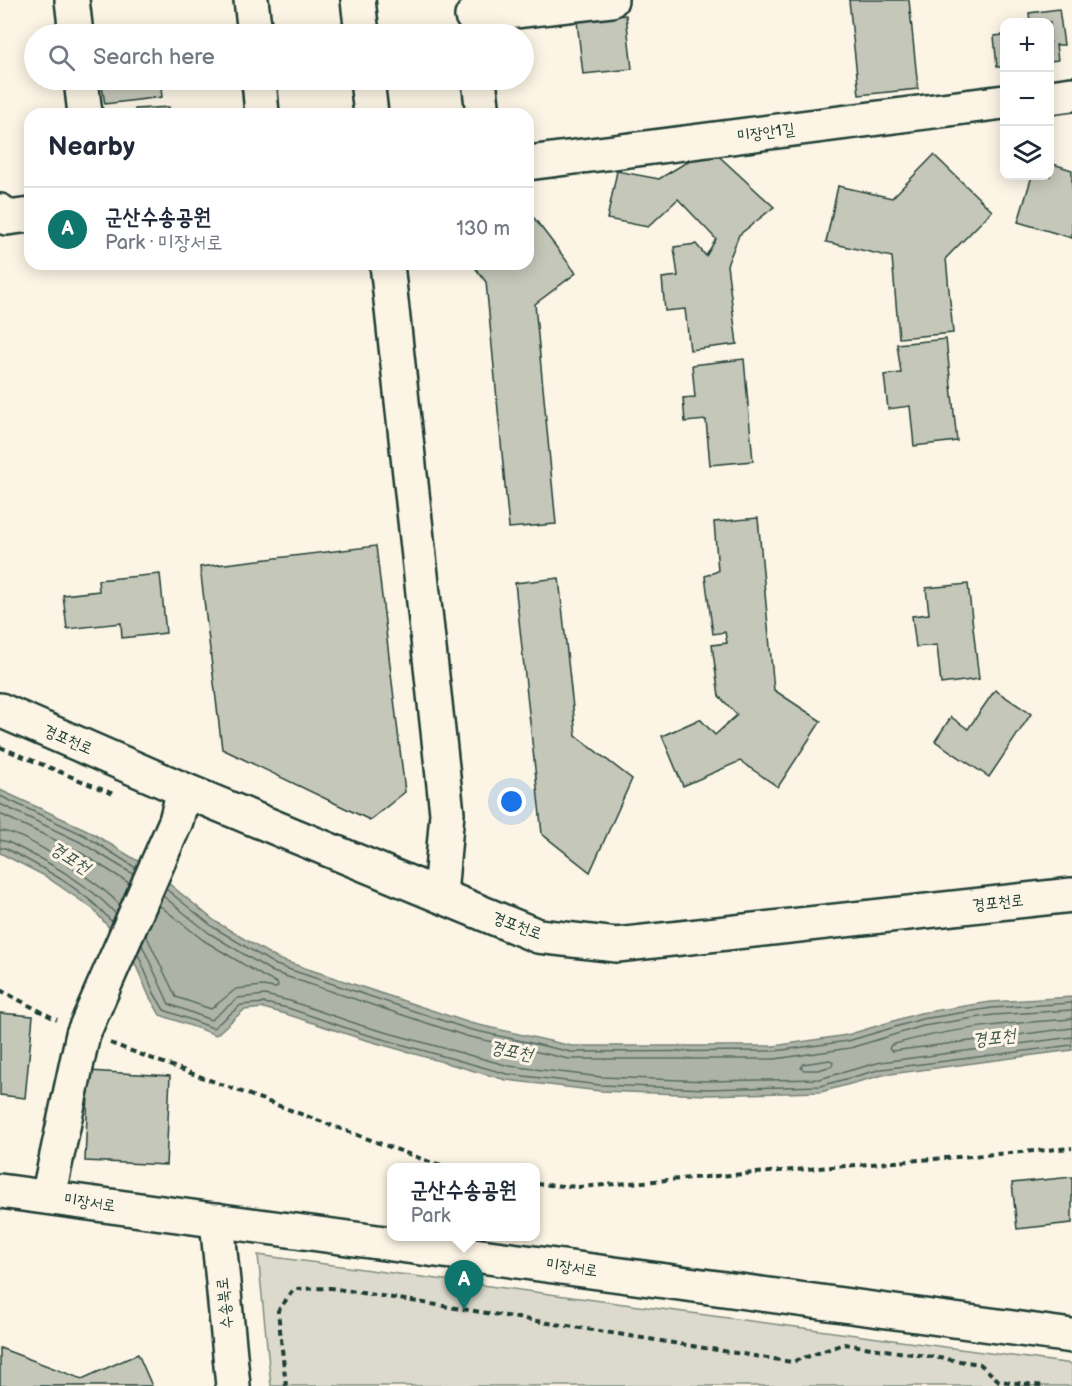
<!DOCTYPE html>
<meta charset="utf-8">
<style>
:root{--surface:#fff;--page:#f2f2f3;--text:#1f2937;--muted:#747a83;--line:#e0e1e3;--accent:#0f766e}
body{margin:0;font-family:"Balsamiq Sans","Poor Story",sans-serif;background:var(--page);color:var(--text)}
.controls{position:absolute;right:18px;top:18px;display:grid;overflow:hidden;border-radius:12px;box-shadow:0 3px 15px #0003}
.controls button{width:54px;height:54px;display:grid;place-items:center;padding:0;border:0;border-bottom:2px solid var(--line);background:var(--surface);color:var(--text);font:30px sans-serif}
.you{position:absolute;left:512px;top:802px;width:21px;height:21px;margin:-15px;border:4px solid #fff;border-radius:50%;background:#1a73e8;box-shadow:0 0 0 9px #1a73e833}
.badge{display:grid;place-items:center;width:39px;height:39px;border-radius:50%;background:var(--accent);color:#fff;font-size:20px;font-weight:700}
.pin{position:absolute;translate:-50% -50px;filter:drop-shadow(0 2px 3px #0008)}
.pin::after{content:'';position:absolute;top:32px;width:21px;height:18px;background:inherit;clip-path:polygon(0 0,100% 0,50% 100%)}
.popup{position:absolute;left:387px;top:1163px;width:153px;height:78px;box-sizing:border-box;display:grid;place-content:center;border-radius:12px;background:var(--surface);filter:drop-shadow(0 2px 4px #0005);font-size:20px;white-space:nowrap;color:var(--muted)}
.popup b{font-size:22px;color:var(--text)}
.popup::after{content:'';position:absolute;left:50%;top:100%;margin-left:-12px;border:12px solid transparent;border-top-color:var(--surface)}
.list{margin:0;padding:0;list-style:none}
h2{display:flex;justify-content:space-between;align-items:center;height:78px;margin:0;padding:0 24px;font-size:26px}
h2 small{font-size:20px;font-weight:400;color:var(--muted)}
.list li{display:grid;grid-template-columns:39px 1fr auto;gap:18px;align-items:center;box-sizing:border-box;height:84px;padding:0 24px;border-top:2px solid var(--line)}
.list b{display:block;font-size:22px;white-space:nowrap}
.list p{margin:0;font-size:20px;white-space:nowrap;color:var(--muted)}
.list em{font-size:20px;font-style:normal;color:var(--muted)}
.icon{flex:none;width:33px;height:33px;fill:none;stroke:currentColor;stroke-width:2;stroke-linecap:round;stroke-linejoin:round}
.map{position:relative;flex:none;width:1072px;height:1386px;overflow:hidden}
.search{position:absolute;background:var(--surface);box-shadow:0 3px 15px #0003;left:24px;top:24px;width:510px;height:66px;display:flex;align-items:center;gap:15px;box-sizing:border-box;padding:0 21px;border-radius:33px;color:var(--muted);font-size:22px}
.panel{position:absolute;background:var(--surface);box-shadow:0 3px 15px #0003;left:24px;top:108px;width:510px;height:162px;border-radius:18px}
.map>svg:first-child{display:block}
.green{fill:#dcdacc;stroke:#7e8c80;stroke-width:1.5}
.water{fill:#aeb3a7;stroke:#758479;stroke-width:1.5}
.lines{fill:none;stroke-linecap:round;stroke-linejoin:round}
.shore{stroke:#586c62;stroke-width:1.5}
.building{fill:#c5c7b9;stroke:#1f3d34;stroke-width:1.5}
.minor-casing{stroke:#1f3d34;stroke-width:38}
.path{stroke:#1f3d34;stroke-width:4;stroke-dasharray:6 4.5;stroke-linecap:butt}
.minor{stroke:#fcf5e5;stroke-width:33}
.labels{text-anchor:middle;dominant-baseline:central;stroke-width:6;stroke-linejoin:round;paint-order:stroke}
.street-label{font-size:16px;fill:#1f3d34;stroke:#fcf5e5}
.water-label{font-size:18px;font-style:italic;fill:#435a51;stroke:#fcf5e5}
</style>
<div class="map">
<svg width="1072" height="1386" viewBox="0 0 1072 1386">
<rect width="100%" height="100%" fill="#fcf5e5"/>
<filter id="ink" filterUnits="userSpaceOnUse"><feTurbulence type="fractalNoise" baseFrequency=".0167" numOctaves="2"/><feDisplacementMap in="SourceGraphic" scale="12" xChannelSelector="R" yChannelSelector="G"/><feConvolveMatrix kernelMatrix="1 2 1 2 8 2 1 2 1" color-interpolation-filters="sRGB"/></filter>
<g filter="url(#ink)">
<polygon class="green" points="258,1255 1072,1364 1072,1386 271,1386"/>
<polygon class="water" points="0,790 87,830 151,869 216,922 278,959 470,1023 572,1046 774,1046 847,1035 920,1013 991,1002 1072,997 1072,1050 883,1075 821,1092 708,1095 600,1091 506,1080 359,1038 286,1014 263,1008 244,1010 216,1035 160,1015 149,996 130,952 93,909 45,876 0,853"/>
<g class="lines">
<g class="shore">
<polyline points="0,796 84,835 136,868"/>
<polyline points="0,804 80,842 133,874"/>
<polyline points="0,814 76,850 129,883"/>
<path d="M0,831C26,832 102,885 120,905"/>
<path d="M0,840L8,842C46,861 87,882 116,914"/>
<path d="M0,848H5C43,868 84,889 112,922"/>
<polyline points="166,889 213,927 276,965 468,1029 571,1052 775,1051 848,1041 922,1019 992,1008 1072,1003"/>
<polyline points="163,896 209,933 273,972 466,1036 569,1059 775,1059 850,1048 923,1026 993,1015 1072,1010"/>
<polyline points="146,935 176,997 211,1009 236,989 262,986 276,988 278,986 277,983 266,978 203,940 159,905"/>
<polyline points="142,945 169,1004 211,1020 238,998 265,995 290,1001 363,1026 509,1066 601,1077 708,1081 819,1079 881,1062 1072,1037"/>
<polyline points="138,954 154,993 164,1010 213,1028 241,1005 264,1003 288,1008 361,1033 507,1074 600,1085 708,1089 820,1086 882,1069 1072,1045"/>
<path d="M1072,1019C1010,1023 950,1028 891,1045L889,1049L892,1051L1072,1028"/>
<polygon points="830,1060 833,1062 832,1066 818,1070 804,1070 801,1068 803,1064"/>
</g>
</g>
<g class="building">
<polygon points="849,0 909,0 918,89 859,95"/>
<polygon points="1059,9 1064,45 1056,45 1058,60 1050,61 1050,22 1030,22 1029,13"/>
<polygon points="626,15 632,69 583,74 577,21"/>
<polygon points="1004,35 1004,67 997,67 994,36"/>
<polygon points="101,80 160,80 162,97 105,104"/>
<polygon points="169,107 170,114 135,114 135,109"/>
<polygon points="710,148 774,207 739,235 727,265 737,344 690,350 685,309 665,311 662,278 678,276 674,247 696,244 706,256 716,239 678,199 648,227 607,219 617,171 659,179"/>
<polygon points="934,155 992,211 946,258 953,333 899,338 892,257 826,242 838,186 892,198"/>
<polygon points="1050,163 1072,170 1072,238 1018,222 1032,176 1050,176"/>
<polygon points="534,218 576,273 535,304 556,524 509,528 486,282 473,265 528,264 528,222"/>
<polygon points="946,339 957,441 914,446 910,406 888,409 884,375 901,373 897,344"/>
<polygon points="744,359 753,461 710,465 706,420 685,422 683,398 695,397 692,365"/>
<polygon points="758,518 774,690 821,721 778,787 740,761 683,786 662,736 700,719 715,735 737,715 719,696 712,645 727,643 725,632 713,634 705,576 718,571 714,522"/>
<polygon points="376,546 405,792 370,820 222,749 200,567"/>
<polygon points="160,574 166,633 122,638 121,623 67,629 63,595 99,591 98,580"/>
<polygon points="559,578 576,736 632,779 590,872 542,834 515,583"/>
<polygon points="968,584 979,679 941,684 937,645 916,647 912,616 929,614 926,588"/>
<polygon points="995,690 1031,714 989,777 935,741 951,717 968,729"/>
<polygon points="0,1013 33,1016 25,1098 0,1095"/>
<polygon points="89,1071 170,1076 166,1165 85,1161"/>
<polygon points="1072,1177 1072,1223 1017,1229 1012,1183"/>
<polygon points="0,1348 82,1379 138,1354 152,1386 0,1386"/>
</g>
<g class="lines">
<defs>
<g id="minor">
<polyline points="72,0 76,34"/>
<polyline points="251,0 255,34"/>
<polyline points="358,0 362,34"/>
<polyline points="472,16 611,0"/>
<polyline points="81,80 85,114"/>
<polyline points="259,80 262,114"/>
<polyline points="367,80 371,114"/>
<polyline points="479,80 483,114"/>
<polyline points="1050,97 1072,94"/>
<polyline points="528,163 1004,102"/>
<polyline points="0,211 7,218 30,215"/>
<polyline points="387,264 447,813 440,895"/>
<polyline points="0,710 184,790 538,936 617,945 1072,895"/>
<polyline points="0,1191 1072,1336"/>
<polyline points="48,1197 83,1034 176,821 184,790"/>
<polyline points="217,1220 233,1386"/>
</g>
</defs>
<use href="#minor" class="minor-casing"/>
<g class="path">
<polyline points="0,747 113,794"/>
<polyline points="0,990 57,1020"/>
<polyline points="110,1043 430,1162 453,1168"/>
<polyline points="536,1184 579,1187 1072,1148"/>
<polyline points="286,1386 278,1311 294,1289 331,1288 792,1362 844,1344 980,1364 999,1381 1045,1386"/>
</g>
<use href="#minor" class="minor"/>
</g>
</g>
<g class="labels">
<g class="street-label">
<text transform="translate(766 133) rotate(-7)">미장안1길</text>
<text transform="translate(68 740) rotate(23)">경포천로</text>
<text transform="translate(998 903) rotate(-6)">경포천로</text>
<text transform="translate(517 926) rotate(20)">경포천로</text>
<text transform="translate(90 1203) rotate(8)">미장서로</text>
<text transform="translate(572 1268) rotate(8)">미장서로</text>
<text transform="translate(225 1303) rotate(-96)">수송북로</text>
</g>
<g class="water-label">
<text transform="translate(70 858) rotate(33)">경포천</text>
<text transform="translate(994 1038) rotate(-7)">경포천</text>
<text transform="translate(511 1051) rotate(11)">경포천</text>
</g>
</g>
</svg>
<div class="controls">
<button>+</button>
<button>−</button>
<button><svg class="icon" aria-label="layers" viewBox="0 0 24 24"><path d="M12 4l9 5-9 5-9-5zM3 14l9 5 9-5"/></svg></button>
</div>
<div class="you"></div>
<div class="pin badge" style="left:464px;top:1310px">A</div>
<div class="popup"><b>군산수송공원</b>Park</div>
<div class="search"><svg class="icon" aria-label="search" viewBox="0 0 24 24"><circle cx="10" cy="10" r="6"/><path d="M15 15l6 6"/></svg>Search here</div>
<section class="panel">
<h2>Nearby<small></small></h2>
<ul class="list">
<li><span class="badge">A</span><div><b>군산수송공원</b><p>Park · 미장서로</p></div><em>130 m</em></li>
</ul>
</section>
</div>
